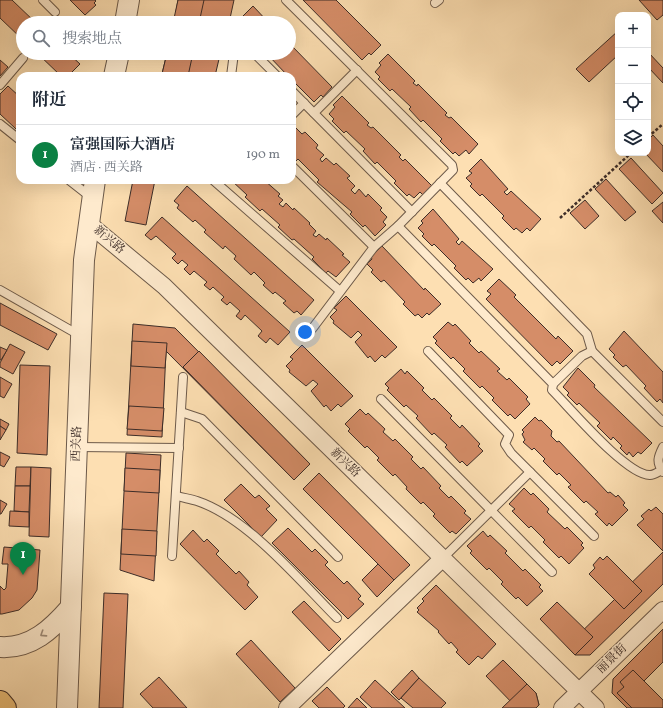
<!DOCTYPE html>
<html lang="zh">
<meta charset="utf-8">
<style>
:root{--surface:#fff;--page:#f6f6f7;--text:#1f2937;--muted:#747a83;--line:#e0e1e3;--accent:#0b8043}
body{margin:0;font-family:Vollkorn,"Noto Serif SC",serif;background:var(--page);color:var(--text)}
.controls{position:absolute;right:12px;top:12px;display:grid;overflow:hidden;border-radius:8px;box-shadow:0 4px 16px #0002}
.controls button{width:36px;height:36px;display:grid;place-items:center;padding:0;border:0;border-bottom:1px solid var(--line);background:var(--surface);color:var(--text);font:20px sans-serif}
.you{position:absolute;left:305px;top:332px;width:14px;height:14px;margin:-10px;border:3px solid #fff;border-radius:50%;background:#1a73e8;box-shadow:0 0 0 6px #1a73e833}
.badge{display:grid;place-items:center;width:26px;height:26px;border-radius:50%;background:var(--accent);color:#fff;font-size:13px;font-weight:700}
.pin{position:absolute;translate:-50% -33px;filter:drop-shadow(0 1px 2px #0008)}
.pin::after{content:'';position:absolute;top:21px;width:14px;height:12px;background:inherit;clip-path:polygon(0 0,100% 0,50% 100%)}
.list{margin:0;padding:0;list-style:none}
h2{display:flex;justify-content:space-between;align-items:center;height:52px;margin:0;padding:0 16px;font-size:17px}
h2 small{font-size:13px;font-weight:400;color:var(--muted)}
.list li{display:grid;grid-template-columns:26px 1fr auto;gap:12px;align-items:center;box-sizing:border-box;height:60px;padding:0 16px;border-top:1px solid var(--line)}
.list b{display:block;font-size:15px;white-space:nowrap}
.list p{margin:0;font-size:13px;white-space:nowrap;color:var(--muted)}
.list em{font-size:13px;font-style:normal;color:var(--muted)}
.icon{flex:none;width:22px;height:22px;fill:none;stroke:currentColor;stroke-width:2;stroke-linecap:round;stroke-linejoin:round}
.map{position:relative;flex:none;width:663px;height:708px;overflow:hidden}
.search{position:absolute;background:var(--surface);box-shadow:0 4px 16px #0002;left:16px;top:16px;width:280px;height:44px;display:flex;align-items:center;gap:10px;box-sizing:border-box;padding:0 14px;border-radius:22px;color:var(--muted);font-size:15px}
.panel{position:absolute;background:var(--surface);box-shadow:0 4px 16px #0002;left:16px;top:72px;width:280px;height:112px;border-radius:12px}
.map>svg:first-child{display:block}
.building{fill:#d58d68;stroke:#3d2d28}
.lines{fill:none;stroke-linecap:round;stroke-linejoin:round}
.service-casing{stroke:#6d5a4a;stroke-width:10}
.minor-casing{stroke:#6d5a4a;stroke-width:18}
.tertiary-casing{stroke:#6d5a4a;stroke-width:22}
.primary-casing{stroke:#3d2d28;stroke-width:24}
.path{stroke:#3d2d28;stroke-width:2.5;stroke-dasharray:3 2;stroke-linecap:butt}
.service{stroke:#feeacd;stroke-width:8}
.minor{stroke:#feeacd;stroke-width:16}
.tertiary{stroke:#feeacd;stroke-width:20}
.primary{stroke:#eec079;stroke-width:22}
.oneway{stroke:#9e8c7a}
.labels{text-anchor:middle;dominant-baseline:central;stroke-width:3;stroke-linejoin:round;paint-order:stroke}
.street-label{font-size:12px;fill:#3d2d28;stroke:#feeacd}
</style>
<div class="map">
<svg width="663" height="708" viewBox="0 0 663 708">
<rect width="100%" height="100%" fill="#fddfb2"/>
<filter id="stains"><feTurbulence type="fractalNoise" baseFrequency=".005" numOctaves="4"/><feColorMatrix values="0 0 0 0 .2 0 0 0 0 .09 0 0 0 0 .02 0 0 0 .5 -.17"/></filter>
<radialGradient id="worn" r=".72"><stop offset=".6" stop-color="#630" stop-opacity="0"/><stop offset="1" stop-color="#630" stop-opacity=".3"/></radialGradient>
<g class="building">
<polygon points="0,0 12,0 36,23 23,23 23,40 0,18"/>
<polygon points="70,0 95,0 96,1 94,3 96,5 85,15"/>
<polygon points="178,0 234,0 229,23 176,11"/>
<polygon points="178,0 204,0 199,23 173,23"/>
<polygon points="303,0 336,0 381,45 371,55 369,53 362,60"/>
<polygon points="639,0 663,0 663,15 657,20"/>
<polygon points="253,6 269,23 239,23 245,18 243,16"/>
<polygon points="618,31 618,55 589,82 576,69"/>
<polygon points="289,43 332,87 323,97 321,95 314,102 292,80 292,76 288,76 266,53 289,53"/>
<polygon points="648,52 663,68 663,83 648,67"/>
<polygon points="37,53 68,53 80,64 68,76 61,76"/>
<polygon points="167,53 190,53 219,59 215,76 171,76 162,74"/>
<polygon points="167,53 193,53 188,76 162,74"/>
<polygon points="388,54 415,81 413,83 417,86 418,84 447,113 445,115 449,118 451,117 478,144 469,154 466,150 459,156 455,152 453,154 440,141 442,139 423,120 421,122 409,109 411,107 392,89 390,91 378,79 380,77 375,72 381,65 379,63"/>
<polygon points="0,60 8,67 0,76"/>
<polygon points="8,86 20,97 20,128 19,127 16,129 0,114 0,94"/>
<polygon points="342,96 369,123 367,125 371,128 373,127 401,155 399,157 403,161 405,159 433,187 424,196 420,192 414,198 409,194 407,196 394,183 396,181 377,162 375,164 363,151 365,149 346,131 344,133 332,121 334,119 329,114 335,107 333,105"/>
<polygon points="295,127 302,134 305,132 318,145 316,148 324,155 320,159 322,162 326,158 334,165 336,163 350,176 347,178 355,186 351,190 355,194 359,189 366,197 368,194 382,208 380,210 387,217 383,222 386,225 375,236 365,225 363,227 350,214 352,212 317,182 319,180 298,159 296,161 292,157 292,130"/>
<polygon points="653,135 663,146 663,172 645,153 648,153 648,140"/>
<polygon points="631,158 663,193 652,204 619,169"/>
<polygon points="481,159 508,189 504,192 507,195 511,191 541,219 530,231 527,228 522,233 516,228 514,230 502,218 504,216 482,194 480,196 470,186 472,184 466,178 472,173 469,171"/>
<polygon points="606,179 636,212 625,221 595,189"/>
<polygon points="133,180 155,180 146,225 125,221"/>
<polygon points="231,180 264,180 280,194 278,196 283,200 279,204 283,207 286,203 293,210 294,208 310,223 309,224 316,231 313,235 316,237 319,234 326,240 327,238 344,254 342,255 350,262 336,277 328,271 326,273 312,259 314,257 294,239 292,240 278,227 280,225 262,209 260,211 245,197 247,195"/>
<polygon points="187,186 314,300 301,315 297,311 294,313 283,303 286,301 275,292 273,294 263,285 265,283 254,272 251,275 234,259 236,256 225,246 223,249 204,232 206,230 195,220 193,222 177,208 179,205 174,201"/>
<polygon points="585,200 599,216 585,229 570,213"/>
<polygon points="663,202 663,223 652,211"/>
<polygon points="433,209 459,239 456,242 459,245 462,241 493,269 481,281 479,278 473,283 468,278 466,280 454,268 456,266 434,244 432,246 422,236 424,234 418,228 423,223 421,221"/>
<polygon points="162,217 290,332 278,345 270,338 266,343 258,336 262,331 245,315 241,320 236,316 240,311 230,302 227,305 221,300 224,297 213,287 210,290 204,285 207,282 194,271 190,275 184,269 188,265 182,260 178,264 172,258 176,254 156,236 151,240 145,235"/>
<polygon points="382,246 424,290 425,288 441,304 429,315 427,313 422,318 418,314 415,316 403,304 405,302 384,280 381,282 371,272 373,270 367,264 372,259 371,257"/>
<polygon points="499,279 516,295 514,297 556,339 558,336 573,351 560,364 557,361 552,366 486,299 491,294 487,291"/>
<polygon points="346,296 397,347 385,358 382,355 375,362 370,356 368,358 355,342 362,335 358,331 351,338 333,323 334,321 330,317 337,310 334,308"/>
<polygon points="0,303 57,334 48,350 0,325"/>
<polygon points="448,322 453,326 455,324 471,341 469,343 479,353 481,351 500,369 497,371 507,380 509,378 528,397 526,399 530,404 515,419 510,414 508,416 492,400 494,398 482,386 480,388 463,371 465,369 453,357 451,359 435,343 437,341 433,337"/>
<polygon points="133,324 175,328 310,464 294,480 166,351 162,437 127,435"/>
<polygon points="624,331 663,372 663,403 660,399 657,402 644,388 646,386 626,365 623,367 613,357 615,355 609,349"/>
<polygon points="132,341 167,343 165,368 131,366"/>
<polygon points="10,344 25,352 13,374 0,367 0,363"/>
<polygon points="302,345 353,396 341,407 338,404 331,411 326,405 324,407 311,391 318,384 313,380 306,386 289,372 290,370 286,366 293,359 290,357"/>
<polygon points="0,347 7,350 1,360 0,360"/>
<polygon points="199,351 310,464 294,480 183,367"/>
<polygon points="20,365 50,366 47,455 17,453"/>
<polygon points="578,368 595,385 594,387 652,443 641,454 638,452 633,457 629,452 627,455 620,448 622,446 613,437 611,440 597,426 600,423 579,403 577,405 567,395 569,393 563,387"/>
<polygon points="401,369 405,374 407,371 424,388 422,390 432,400 434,398 452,416 450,418 460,428 462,425 480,444 478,446 483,451 467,466 462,461 460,463 445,447 447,445 434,433 432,435 416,418 418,416 406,405 404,407 387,390 389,388 385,384"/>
<polygon points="0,377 12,384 4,398 0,396"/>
<polygon points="129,406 164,408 162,431 127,429"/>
<polygon points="360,409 366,415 368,413 385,429 383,432 393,441 395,439 413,457 411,459 421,469 423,467 441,486 439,488 449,498 451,496 466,511 464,513 471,519 456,534 452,531 450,533 433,516 435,514 423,502 421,504 406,489 407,487 395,474 393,476 377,460 379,458 367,446 365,448 348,431 350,429 345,424"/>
<polygon points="535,417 539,421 541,420 552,431 551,436 557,442 559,441 608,493 610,492 616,497 618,495 625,503 623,505 628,510 612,526 609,523 607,526 595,514 598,512 586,501 584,503 568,487 571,485 559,473 557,475 543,461 545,459 534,448 532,450 523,442 525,440 522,434 524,432 522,430"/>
<polygon points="0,419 9,424 6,430 0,426"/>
<polygon points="0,426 6,430 0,440"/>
<polygon points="0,452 10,457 4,467 0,465"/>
<polygon points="126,453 161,455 154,581 120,570"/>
<polygon points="16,467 31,467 30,486 15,486"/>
<polygon points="31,467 51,468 49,537 29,536"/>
<polygon points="125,468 160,470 159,493 124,491"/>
<polygon points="319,473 410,565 394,580 303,489"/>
<polygon points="241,484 255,498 259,495 270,506 266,509 277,520 261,537 224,500"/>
<polygon points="15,486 30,486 29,512 14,511"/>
<polygon points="524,488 531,495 533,493 549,509 547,512 565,529 567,527 583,543 581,545 584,548 569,564 561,556 559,558 543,542 545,540 531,526 529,528 512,511 515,509 509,504"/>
<polygon points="0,500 7,504 1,514 0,514"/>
<polygon points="656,507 663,514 663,551 637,525 644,519 641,516 649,509 651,511"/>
<polygon points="10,511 29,512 29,527 9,526"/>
<polygon points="288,528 312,552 315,549 328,562 325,565 344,584 347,581 361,596 358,599 364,604 348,619 272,543"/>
<polygon points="122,529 157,531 156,556 121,554"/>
<polygon points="193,530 204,542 207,539 219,551 216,554 236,574 239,571 249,582 247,585 258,597 245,610 180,544"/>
<polygon points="483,531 488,537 490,535 507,551 505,553 523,571 525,569 541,585 539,587 543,591 527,606 518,597 516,599 501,584 503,582 489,568 487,570 470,553 472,551 467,546"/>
<polygon points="4,547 40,550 37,590 32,598 19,610 2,614 0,614 0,586 4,590 6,588 8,564 2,564"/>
<polygon points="663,552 663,584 590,655 575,655 567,646"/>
<polygon points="607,556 642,591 624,609 589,574 595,568 593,565 600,557 603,560"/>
<polygon points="378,564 394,580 377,597 362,580"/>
<polygon points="436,585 496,644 482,659 478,656 469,665 456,652 458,650 451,642 449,644 438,632 439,631 417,612 419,610 417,608 424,601 422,599"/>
<polygon points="104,593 128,594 123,708 99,708"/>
<polygon points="304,601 341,639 329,651 292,612"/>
<polygon points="557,602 593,637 575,655 540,619"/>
<polygon points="663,629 663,662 638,687 658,708 627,708 612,693 613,679"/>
<polygon points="251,640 295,688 280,702 236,654"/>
<polygon points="503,660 536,693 539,705 536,708 517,708 486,676"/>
<polygon points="412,670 419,678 399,700 391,692"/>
<polygon points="633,670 663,700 663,708 632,708 617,693 624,687 620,682"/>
<polygon points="159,677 187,708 153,708 140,694"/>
<polygon points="419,678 446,703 441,708 413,708 401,698"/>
<polygon points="375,680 405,708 372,708 360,697"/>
<polygon points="527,684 536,693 539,705 536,708 502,708"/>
<polygon points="327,687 345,706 343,708 319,708 312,701"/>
<polygon points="357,698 367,708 348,708"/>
</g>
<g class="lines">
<defs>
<g id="service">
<polyline points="43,0 55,12"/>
<polyline points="286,0 452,165 453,170 398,226 374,247 312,329"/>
<polyline points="435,3 439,0"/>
<polyline points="254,53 277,76"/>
<polyline points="231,76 234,53"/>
<polyline points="0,85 23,58"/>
<polyline points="292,91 412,212"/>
<polyline points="314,113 357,70"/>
<polyline points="292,115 304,103"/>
<polyline points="0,124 20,140"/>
<polyline points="292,166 374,247"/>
<polyline points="69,180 92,198"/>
<polyline points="213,180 340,291"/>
<polyline points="440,183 587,334 592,351 663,422"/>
<path d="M398,226L553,384L552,390C570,408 627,476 650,475C654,475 658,472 662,470"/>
<polyline points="0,290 79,335"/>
<polyline points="428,351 509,435 505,444 511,453 594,536"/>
<polyline points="553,384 582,356 592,351"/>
<polyline points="381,399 552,572"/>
<polyline points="181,412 202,419 338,557"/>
<polyline points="77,447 179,448"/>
<path d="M663,447C658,457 656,462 663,472"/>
<path d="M177,496C184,498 191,499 197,501C248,518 299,580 337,618"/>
<polyline points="172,556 183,377"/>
<polyline points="443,558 530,472"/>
</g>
<g id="minor">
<polyline points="88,223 164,286 596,708"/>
<polyline points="287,708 443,558"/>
<polyline points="562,708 663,610"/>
</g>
<g id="tertiary">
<polyline points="125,23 129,0"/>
<polyline points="114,76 119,53"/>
<path d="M0,647C31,649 52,629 71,607"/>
<polyline points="67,708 84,260 95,180"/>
</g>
<polyline id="primary" points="0,702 5,708"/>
</defs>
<use href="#service" class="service-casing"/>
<use href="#minor" class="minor-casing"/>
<use href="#tertiary" class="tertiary-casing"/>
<use href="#primary" class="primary-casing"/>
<g class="path">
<polyline points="648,137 663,124"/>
<polyline points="560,218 631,153"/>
</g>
<use href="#service" class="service"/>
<use href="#minor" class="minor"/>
<use href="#tertiary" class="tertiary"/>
<use href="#primary" class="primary"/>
</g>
<defs><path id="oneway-chevron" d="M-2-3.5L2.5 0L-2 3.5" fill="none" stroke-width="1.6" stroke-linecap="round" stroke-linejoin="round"/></defs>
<use class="oneway" href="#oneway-chevron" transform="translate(43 634) rotate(147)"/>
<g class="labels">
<g class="street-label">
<text transform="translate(109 240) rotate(40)">新兴路</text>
<text transform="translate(77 444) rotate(-88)">西关路</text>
<text transform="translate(345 463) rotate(44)">新兴路</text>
<text transform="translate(612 659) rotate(-44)">丽景街</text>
</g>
</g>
<rect width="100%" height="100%" filter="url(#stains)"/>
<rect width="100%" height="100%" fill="url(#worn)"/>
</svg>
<div class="controls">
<button>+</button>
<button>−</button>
<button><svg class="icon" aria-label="locate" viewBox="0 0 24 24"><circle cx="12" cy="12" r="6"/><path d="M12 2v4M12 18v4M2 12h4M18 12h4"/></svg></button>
<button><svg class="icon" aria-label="layers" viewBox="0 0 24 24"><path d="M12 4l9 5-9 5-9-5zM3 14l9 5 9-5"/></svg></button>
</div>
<div class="you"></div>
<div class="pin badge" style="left:23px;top:575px">1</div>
<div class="search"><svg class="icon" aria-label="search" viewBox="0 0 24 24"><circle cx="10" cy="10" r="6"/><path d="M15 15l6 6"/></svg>搜索地点</div>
<section class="panel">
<h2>附近<small></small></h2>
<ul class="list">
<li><span class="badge">1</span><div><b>富强国际大酒店</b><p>酒店 · 西关路</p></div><em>190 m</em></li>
</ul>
</section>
</div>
